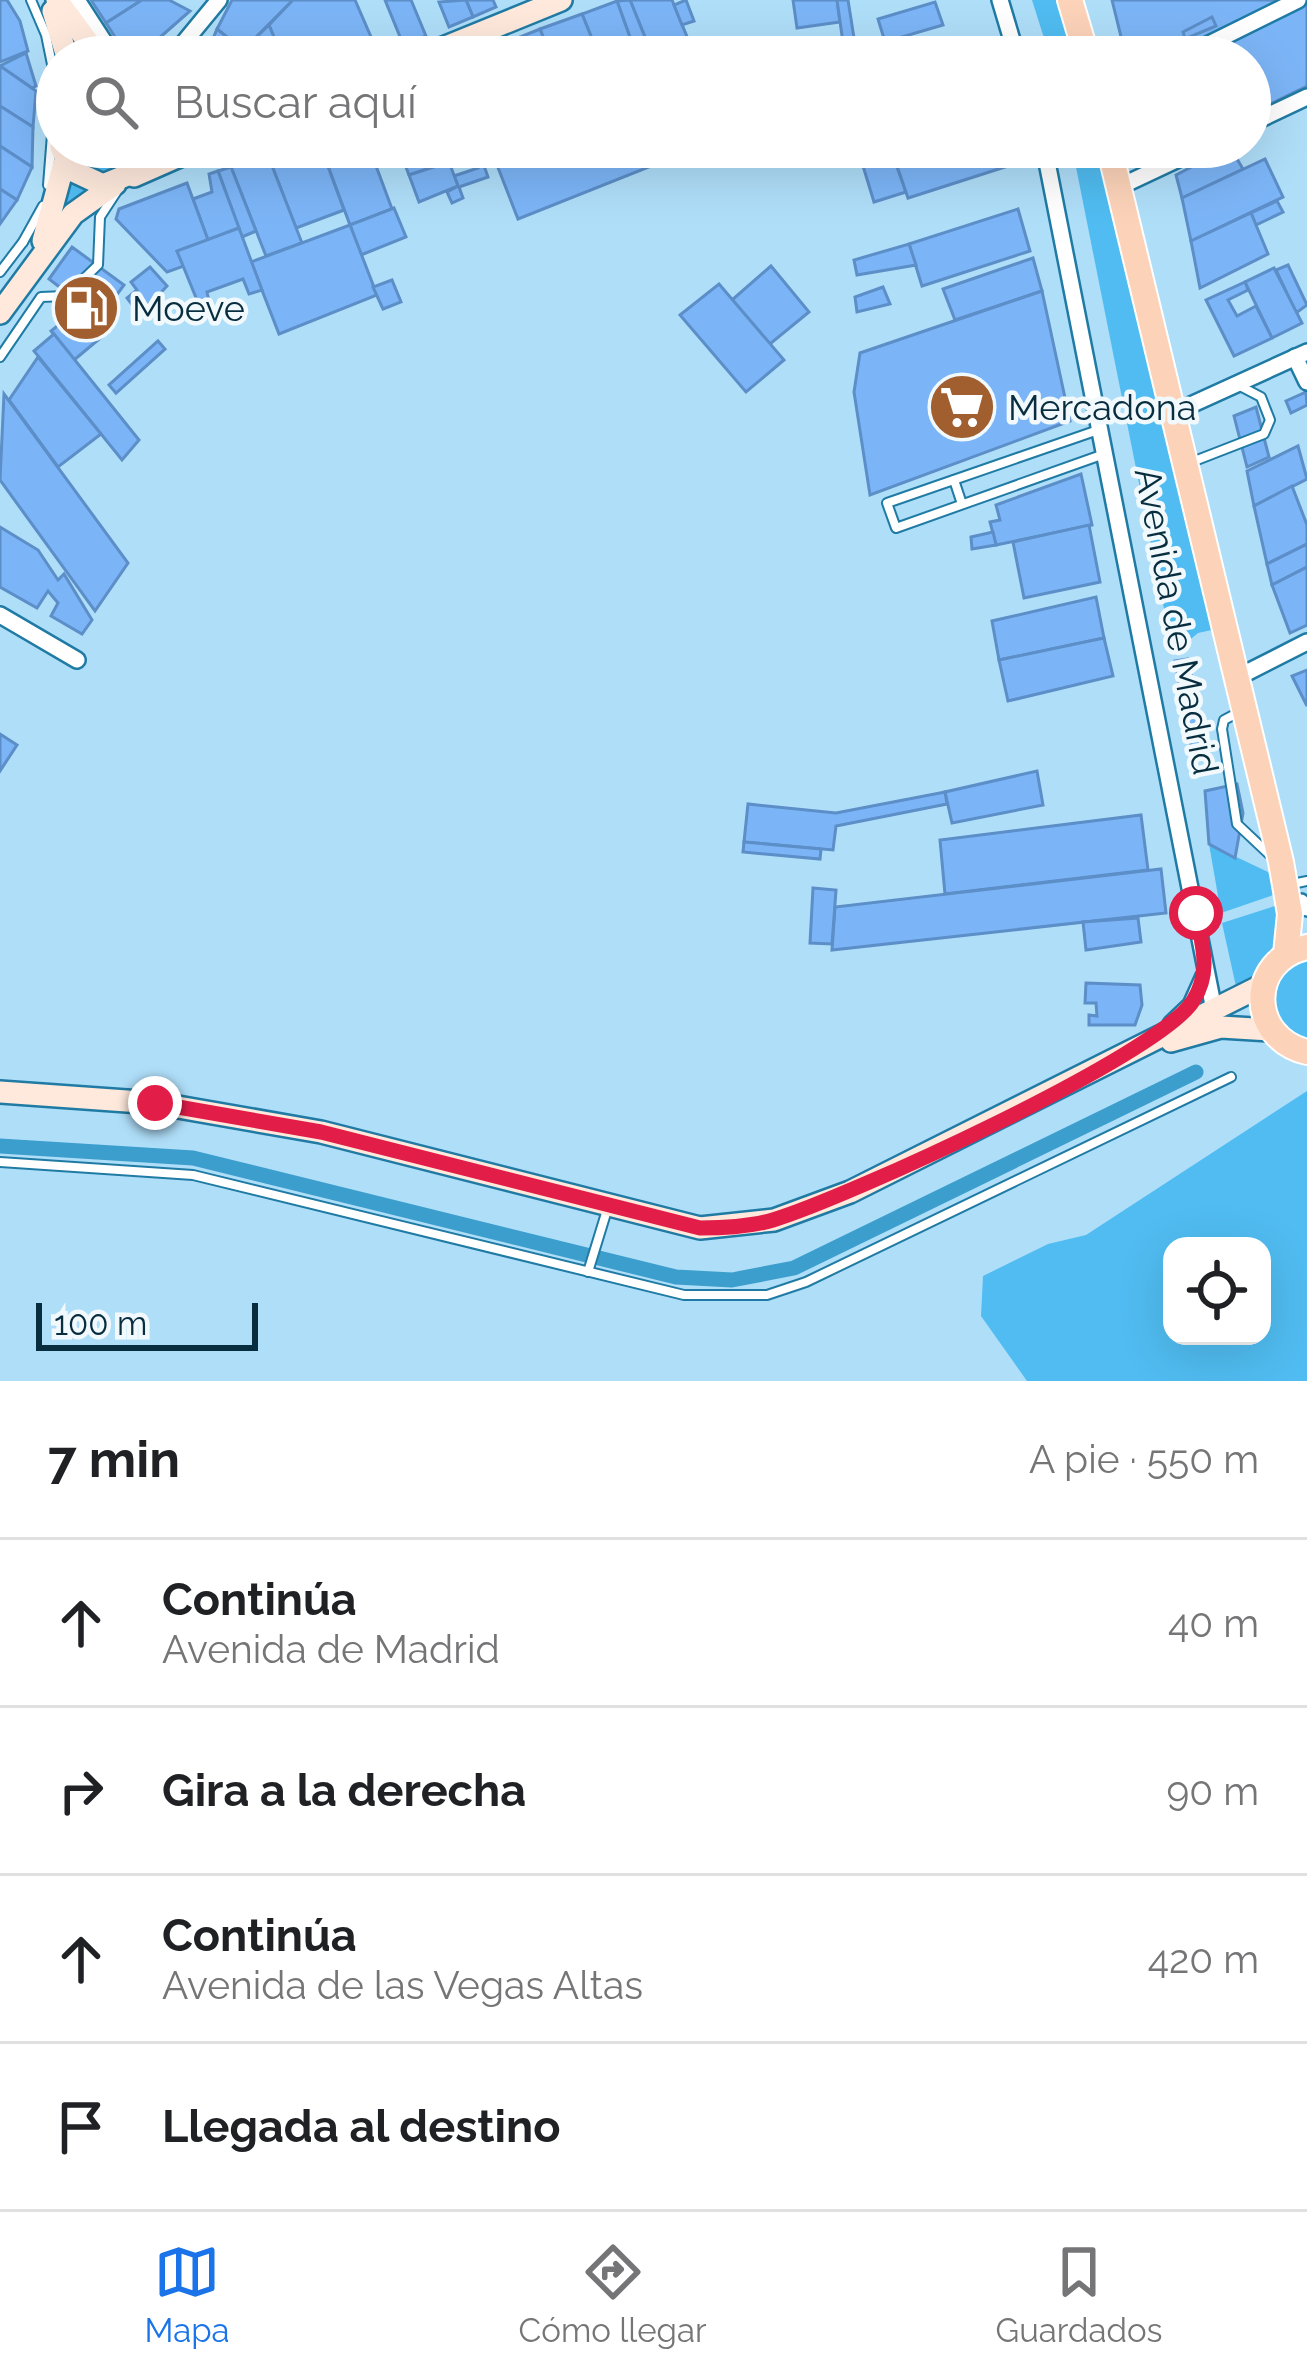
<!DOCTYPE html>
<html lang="es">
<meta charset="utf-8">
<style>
:root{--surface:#fff;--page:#f6f6f6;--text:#202124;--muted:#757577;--line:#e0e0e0;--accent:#1a73e8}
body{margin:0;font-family:Raleway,sans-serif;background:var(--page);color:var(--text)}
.controls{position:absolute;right:36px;bottom:36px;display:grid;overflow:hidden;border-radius:24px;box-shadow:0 12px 48px #0002}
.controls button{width:108px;height:108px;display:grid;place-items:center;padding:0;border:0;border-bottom:3px solid var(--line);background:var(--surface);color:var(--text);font:60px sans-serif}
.scale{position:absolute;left:36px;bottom:30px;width:222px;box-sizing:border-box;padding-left:12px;border:6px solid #072d3e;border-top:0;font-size:33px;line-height:42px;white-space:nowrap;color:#072d3e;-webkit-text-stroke:9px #f1f9fd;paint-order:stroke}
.stop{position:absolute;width:36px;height:36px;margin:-27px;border:9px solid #e11d48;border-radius:50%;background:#fff}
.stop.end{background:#e11d48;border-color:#fff;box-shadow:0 3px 12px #0008}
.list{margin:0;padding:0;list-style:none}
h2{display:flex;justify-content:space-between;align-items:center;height:156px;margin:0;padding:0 48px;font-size:51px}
h2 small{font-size:39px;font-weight:400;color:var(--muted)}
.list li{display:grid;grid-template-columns:78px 1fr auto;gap:36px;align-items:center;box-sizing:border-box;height:168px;padding:0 48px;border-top:3px solid var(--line)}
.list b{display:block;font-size:45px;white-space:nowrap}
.list p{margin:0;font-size:39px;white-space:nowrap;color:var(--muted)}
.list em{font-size:39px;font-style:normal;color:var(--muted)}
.icon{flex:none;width:66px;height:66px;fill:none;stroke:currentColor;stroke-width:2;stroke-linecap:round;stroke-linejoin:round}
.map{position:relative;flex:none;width:1307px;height:1381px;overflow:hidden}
.search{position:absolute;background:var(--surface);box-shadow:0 12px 48px #0002;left:36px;right:36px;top:36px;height:132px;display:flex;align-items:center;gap:30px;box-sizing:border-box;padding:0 42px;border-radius:66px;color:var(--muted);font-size:45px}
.sheet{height:828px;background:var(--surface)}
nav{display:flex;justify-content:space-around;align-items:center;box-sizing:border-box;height:168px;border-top:3px solid var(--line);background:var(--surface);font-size:33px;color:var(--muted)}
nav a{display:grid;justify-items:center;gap:6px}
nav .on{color:var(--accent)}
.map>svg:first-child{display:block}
.green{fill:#50bcf1;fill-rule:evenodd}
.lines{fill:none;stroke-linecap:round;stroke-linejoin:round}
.canal{stroke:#3c9ecd;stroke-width:15}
.building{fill:#7cb5f7;stroke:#5c8ec8;stroke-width:3}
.lane-casing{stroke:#207ba4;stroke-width:12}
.street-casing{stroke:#207ba4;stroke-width:20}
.secondary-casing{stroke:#207ba4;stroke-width:26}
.primary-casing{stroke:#fff;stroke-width:28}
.lane{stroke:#fff;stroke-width:8}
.street{stroke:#fff;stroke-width:15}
.secondary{stroke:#fee9dc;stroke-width:21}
.primary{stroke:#fcd3b9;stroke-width:24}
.route{stroke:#e11d48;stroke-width:15}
.labels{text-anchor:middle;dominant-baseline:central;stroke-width:9;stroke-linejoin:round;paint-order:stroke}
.poi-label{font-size:36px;fill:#072d3e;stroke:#f1f9fd;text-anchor:start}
.street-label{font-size:36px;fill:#072d3e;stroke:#f1f9fd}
</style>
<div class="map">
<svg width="1307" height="1381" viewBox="0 0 1307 1381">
<rect width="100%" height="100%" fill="#afdef9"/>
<g class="green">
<polygon points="1032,0 1058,0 1077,57 1050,57"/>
<polygon points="61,147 147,147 38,256"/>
<polygon points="1072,147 1101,147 1216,629 1198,633 1173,654"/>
<polygon points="1209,844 1268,872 1279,893 1221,913"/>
<path d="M1281,904C1282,938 1271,976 1237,991L1222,923Z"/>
<path d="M1307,958V1040C1262,1025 1264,974 1307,958Z"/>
<path d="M1307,1091V1381H1027L981,1316L983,1276L1048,1244L1086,1235ZM1172,1246H1262V1336H1172Z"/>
</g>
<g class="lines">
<polyline class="canal" points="0,1146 193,1158 676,1277 732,1280 794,1268 1196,1072"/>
</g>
<g class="building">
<polygon points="0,0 7,0 20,21 28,51 0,62"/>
<polygon points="91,0 142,0 106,23"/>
<polygon points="142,0 169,0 190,11 141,54 128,57 106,23"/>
<polygon points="232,0 293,0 243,50 217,29"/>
<polygon points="293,0 355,0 378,53 282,57 269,25"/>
<polygon points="385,0 411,0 426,36 403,44"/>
<polygon points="466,0 493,0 496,7 473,17"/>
<polygon points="466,0 473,17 449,27 439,2"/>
<polygon points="630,0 672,0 692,49 653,57"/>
<polygon points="630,0 653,57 637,57 617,1"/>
<polygon points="686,0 694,21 682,25 674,5"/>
<polygon points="793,0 837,0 840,22 797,28"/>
<polygon points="837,0 848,0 857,57 845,57"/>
<polygon points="1112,0 1307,0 1307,86 1250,114 1250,57 1126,57"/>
<polygon points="617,1 632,43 598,54 582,14"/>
<polygon points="935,2 943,25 885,42 878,19"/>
<polygon points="582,14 595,46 551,57 540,29"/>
<polygon points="1212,17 1216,26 1185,39 1183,32"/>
<polygon points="269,25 282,57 251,57 243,50"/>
<polygon points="217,29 243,50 251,57 229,57 212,41"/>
<polygon points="540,29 551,57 523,57 515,39"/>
<polygon points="941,39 944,50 907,57 905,49"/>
<polygon points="632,43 637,57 598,54"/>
<polygon points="970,45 974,57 927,57"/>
<polygon points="26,53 36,86 32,88 0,66"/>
<polygon points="0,66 36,91 33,127 0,106"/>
<polygon points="0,106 33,127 32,167 0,146"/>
<polygon points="0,146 32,167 17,200 0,189"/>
<polygon points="277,147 321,147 344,210 296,228 267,153"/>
<polygon points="321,147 369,147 392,209 350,225"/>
<polygon points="398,147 445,147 449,162 409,175"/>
<polygon points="490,147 653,147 659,163 518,219"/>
<polygon points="857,147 890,147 906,192 874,202 863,166 857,164 862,163"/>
<polygon points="952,147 999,147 1005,167 908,198 896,163"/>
<polygon points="1148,147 1184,147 1152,163"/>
<polygon points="1230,147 1243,169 1182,198 1176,175"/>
<polygon points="267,153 302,243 266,256 231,167"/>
<polygon points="1265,159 1283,197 1191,241 1182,198"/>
<polygon points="482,160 488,177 459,187 463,198 452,203 447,192 458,186 454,176 478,168 476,161"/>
<polygon points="449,162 458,186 419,202 409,175"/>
<polygon points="231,167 256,231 242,237 218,171"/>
<polygon points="218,171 239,228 208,240 193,199 212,192 209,174"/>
<polygon points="187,183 208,240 177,251 184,266 167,272 116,219 119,209"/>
<polygon points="0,189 17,200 0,224"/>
<polygon points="1277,201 1283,212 1256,225 1251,213"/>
<polygon points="394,208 406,237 361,255 350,225"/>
<polygon points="1018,209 1030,251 922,286 909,244"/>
<polygon points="1251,213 1268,254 1200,288 1191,241"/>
<polygon points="350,225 377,295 279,334 251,262"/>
<polygon points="239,228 262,290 249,294 243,279 207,292 209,301 199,305 177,251"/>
<polygon points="909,244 916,265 857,275 854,260"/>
<polygon points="72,247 124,285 95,324 104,335 74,360 51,331 65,320 66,292 49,279"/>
<polygon points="1033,258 1042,291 955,320 943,289"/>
<polygon points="1288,265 1307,305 1296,313 1276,270"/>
<polygon points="771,266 809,312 770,344 732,300"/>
<polygon points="150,267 167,286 140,315 127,298 137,290 131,282"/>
<polygon points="1274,268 1302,323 1272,338 1245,282"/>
<polygon points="392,280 401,302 383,309 373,287"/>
<polygon points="1245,282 1248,290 1228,300 1237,316 1256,306 1272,338 1234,356 1206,300"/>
<polygon points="719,284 784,360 746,392 680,315"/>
<polygon points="883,287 890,304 857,312 855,297"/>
<polygon points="1042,291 1070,421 870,495 854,392 860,353"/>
<polygon points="54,334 139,440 122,460 34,351"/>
<polygon points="158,341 165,349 116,393 109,385"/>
<polygon points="38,357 101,434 58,467 9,400"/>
<polygon points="1306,392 1307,405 1291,413 1286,401"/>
<polygon points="4,394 128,563 95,611 0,480"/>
<polygon points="1256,407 1269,457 1247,467 1234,416"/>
<polygon points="1298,446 1307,479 1254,506 1247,471"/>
<polygon points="1081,474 1092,525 996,545 990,522 1000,520 996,505"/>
<polygon points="1292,486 1307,525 1307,544 1267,564 1254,506"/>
<polygon points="1089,525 1100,582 1024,598 1013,542"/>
<polygon points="0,527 38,550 58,580 64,574 92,620 82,634 51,616 58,603 48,591 37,608 0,587"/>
<polygon points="993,532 996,545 972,549 971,537"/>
<polygon points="1307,544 1307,567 1272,585 1267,564"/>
<polygon points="1307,567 1307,625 1290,633 1272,585"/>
<polygon points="1096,597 1104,638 999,660 992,621"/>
<polygon points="1104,638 1113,676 1008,701 999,660"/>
<polygon points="1188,659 1194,689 1181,692 1175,661"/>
<polygon points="1307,670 1307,706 1292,676"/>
<polygon points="1196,700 1201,730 1189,733 1183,703"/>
<polygon points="0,734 17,745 0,771"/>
<polygon points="1201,738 1204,758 1193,761 1190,740"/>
<polygon points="1037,771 1043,805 952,823 945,792"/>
<polygon points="1237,784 1243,813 1235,858 1209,844 1205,791"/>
<polygon points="945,792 947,804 836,826 833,850 744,842 748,804 836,813"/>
<polygon points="1141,815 1148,870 945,894 940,840"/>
<polygon points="744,842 821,849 820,859 743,852"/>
<polygon points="1161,869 1166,913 832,950 835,907"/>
<polygon points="813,888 836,890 832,944 810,943"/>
<polygon points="1138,918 1141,942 1086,950 1083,922"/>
<polygon points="1086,983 1140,985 1142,1005 1135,1025 1089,1025 1089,1015 1097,1016 1096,1003 1085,1003"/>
</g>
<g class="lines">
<defs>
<g id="lane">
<polyline points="31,0 46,35 56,84 48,185"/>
<polyline points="23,242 43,206"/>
<polyline points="0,272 23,242"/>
<polyline points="0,357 41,297 66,296 98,265 100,217 117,191"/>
<polyline points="1101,429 887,503 896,528 1107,453"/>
<polyline points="1197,460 1264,434 1270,420 1261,397 1238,385"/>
<polyline points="954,480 962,504"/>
<polyline points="1243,710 1224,720 1222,729 1237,824 1272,857"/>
<polyline points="1297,883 1307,881"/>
<polyline points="0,1162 193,1175 684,1295 767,1295 806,1282 1231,1077"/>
<polyline points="588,1272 607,1210"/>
</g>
<g id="street">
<polyline points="77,0 114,57"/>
<polyline points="1000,0 1017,57"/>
<polyline points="1193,52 1298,0"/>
<polyline points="172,57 219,0"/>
<polyline points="1250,124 1307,97"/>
<polyline points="1044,147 1215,1015"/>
<polyline points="1119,187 1204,147"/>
<polyline points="1295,357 1307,382"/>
<polyline points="1184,408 1307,352"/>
<polyline points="0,615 77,660"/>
<polyline points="1248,672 1307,642"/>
<polyline points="1301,902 1307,908"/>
<polyline points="1171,1024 1191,1005 1204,976"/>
</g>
<g id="secondary">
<polyline points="57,0 99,57"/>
<polyline points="53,11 67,57"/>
<polyline points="421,57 561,0"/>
<polyline points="61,147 71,170 103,185 137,171 147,147"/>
<polyline points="134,176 200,147"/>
<polyline points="43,241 65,160"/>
<polyline points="0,313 73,214 115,184"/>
<polyline points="1171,1041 1221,1027 1270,1030"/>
<polyline points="0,1092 155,1103 321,1132 700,1228 774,1220 850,1192 1263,985"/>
</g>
<g id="primary">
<polyline points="1070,0 1087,57"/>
<polyline points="1109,147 1281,862 1290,914 1286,954"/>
<path d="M1307,947C1247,960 1248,1038 1307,1052"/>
</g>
</defs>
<use href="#lane" class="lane-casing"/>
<use href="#street" class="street-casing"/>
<use href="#secondary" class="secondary-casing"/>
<use href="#primary" class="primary-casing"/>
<use href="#lane" class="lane"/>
<use href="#street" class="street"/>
<use href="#secondary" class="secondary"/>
<use href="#primary" class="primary"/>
</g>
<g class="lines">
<path class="route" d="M155,1103L321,1132L700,1228C725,1228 749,1227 773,1220C846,1198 1158,1056 1193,1001C1212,971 1202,945 1196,913"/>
</g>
<defs>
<symbol id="fuel-disc" viewBox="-11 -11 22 22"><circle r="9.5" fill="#a15e2e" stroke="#f1f9fd"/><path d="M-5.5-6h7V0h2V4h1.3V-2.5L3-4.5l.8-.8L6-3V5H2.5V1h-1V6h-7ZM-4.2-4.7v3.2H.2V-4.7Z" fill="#fff"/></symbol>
<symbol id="supermarket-disc" viewBox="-11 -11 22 22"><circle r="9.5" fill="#a15e2e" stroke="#f1f9fd"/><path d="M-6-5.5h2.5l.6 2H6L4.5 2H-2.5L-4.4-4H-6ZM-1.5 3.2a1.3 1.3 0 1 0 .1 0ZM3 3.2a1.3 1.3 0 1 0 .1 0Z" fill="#fff"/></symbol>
</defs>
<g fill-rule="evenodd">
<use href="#fuel-disc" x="48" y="270" width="76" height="76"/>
<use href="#supermarket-disc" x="924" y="369" width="76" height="76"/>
</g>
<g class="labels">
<g class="poi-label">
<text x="132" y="308">Moeve</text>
<text x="1008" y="407">Mercadona</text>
</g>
<g class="street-label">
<text transform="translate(1177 621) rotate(79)">Avenida de Madrid</text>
</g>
</g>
</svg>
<div class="controls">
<button><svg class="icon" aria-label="locate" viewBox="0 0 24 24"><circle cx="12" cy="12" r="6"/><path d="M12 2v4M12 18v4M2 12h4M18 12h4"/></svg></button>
</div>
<div class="scale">100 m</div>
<div class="stop" style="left:1196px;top:913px"></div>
<div class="stop end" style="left:155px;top:1103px"></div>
<div class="search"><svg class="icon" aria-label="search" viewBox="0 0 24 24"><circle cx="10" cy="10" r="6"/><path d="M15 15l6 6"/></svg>Buscar aquí</div>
</div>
<section class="sheet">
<h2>7 min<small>A pie · 550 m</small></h2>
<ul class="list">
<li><svg class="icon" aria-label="ahead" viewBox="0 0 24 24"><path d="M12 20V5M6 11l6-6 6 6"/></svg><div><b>Continúa</b><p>Avenida de Madrid</p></div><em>40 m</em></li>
<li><svg class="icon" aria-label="right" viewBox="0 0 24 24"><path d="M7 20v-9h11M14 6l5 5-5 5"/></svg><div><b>Gira a la derecha</b></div><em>90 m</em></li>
<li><svg class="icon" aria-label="ahead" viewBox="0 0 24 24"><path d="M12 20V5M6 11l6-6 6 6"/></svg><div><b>Continúa</b><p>Avenida de las Vegas Altas</p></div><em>420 m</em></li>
<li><svg class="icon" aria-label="arrive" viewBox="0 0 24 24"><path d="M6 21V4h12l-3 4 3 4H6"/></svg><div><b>Llegada al destino</b></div></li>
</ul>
</section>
<nav>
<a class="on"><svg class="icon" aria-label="map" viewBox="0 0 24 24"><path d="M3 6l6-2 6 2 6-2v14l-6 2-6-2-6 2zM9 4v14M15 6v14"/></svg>Mapa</a>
<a><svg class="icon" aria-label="directions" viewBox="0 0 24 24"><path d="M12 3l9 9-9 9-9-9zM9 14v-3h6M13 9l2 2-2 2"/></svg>Cómo llegar</a>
<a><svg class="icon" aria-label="saved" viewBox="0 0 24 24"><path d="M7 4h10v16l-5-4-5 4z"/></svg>Guardados</a>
</nav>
